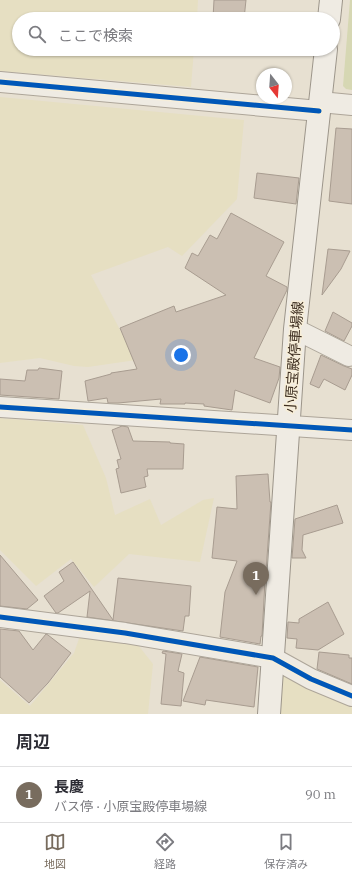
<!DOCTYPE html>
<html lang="ja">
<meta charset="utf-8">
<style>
:root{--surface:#fff;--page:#f2f2f3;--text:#2b2b33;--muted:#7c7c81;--line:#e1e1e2;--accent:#786c5e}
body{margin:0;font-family:"IBM Plex Serif","Noto Sans JP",serif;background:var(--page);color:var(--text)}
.compass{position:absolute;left:256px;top:68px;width:36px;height:36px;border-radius:50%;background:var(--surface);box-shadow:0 1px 3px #0004;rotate:163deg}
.you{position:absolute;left:181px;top:355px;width:14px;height:14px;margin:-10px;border:3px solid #fff;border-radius:50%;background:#1a73e8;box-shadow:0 0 0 6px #1a73e833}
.badge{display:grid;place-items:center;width:26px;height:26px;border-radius:50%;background:var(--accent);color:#fff;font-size:13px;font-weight:700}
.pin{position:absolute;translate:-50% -33px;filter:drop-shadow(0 1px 2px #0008)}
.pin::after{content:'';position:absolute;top:21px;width:14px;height:12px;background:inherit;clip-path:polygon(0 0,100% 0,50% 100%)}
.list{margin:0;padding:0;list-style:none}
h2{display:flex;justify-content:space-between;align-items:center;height:52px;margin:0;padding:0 16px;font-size:17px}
h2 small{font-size:13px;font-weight:400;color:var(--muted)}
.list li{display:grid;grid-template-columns:26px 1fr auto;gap:12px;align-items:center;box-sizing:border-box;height:56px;padding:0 16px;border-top:1px solid var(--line)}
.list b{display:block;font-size:15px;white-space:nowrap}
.list p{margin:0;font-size:13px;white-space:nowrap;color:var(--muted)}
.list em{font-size:13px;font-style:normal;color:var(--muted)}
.icon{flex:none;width:22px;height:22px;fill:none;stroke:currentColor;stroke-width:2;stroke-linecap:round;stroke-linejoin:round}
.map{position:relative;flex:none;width:352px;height:714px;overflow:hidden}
.search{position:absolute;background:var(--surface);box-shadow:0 1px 3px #0004;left:12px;right:12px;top:12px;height:44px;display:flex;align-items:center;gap:10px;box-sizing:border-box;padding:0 14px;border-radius:22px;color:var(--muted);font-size:15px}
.sheet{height:108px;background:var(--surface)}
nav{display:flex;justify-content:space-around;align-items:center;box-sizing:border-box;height:56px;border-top:1px solid var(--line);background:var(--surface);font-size:11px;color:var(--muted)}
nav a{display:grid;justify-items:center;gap:2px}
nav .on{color:var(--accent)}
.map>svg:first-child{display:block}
.farmland{fill:#e6dfc2}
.green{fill:#d6d7b3}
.building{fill:#cbbfb2;stroke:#a89c90}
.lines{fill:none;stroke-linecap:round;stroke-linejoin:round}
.minor-casing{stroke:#ada599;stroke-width:22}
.secondary-casing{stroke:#9c958a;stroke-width:24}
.minor{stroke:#efebe3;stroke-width:20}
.secondary{stroke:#efebe3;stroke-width:22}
.cycleway-casing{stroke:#f7eed8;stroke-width:8}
.cycleway{stroke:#0057b8;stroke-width:5}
.labels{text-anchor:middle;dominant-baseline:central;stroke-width:3;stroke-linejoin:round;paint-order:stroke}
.street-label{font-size:14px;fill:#3d2e20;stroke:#f7eed8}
</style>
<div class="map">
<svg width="352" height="714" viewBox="0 0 352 714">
<rect width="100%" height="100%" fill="#e7e0d1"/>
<g class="farmland">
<polygon points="0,0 198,0 197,19 19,19 19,49 194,49 191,87 0,71"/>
<polygon points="0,97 244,120 237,199 182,256 168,247 91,275 136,360 88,367 74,366 40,358 0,363"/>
<polygon points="0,418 83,425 106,478 115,515 150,499 161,525 203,500 214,498 200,562 129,554 94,587 71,559 36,586 0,550"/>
<polygon points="81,633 134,640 153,664 148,714 0,714 0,680 30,706 74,653"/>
<polygon points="281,672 352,701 352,714 277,714"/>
</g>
<polygon class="green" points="350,0 352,0 352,90 346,89 343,86"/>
<g class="building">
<polygon points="214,0 246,0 244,19 213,18"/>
<polygon points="336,128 352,129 352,204 329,201"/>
<polygon points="257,173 299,178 296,204 254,198"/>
<polygon points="231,213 284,242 266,276 287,287 287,290 254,358 280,367 279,378 270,403 235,390 232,410 204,406 204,404 185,403 185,404 160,404 161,399 118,403 108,403 107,398 88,401 85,381 111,374 111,373 137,369 120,328 174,306 176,312 226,295 185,268 192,253 198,256 210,235 217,239"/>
<polygon points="328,249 350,251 341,269 322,295"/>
<polygon points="333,312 352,323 352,326 344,341 325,331"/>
<polygon points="321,355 344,366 352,369 352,375 345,390 324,379 319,388 310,384"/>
<polygon points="39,368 62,371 59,399 0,395 0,379 25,381 27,370 38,370"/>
<polygon points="122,426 128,427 133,441 170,442 170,443 184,444 183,469 147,469 148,476 144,477 146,487 121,493 116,469 119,468 117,460 121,459 112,430"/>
<polygon points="268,474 270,502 271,502 266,571 253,569 265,581 262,636 261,636 260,644 220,637 225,592 237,561 212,558 217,507 237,509 236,476"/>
<polygon points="337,505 343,523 303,535 302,550 306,558 292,558 295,519"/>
<polygon points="0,555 38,600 27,609 0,606"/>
<polygon points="73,562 113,620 118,578 191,586 189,616 185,616 183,631 87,617 90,591 58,613 56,613 44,596 64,581 59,572"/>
<polygon points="328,602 344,634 318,650 296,648 297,639 287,638 288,622 299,623 299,619"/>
<polygon points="0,629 19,631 33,650 46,634 48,635 71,653 48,683 29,703 0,677"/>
<polygon points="163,651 182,654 178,671 184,673 181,706 161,704 166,654 162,653"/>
<polygon points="319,652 349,655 349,658 352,658 352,684 317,669"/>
<polygon points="200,657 258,667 254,707 206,700 205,705 183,701"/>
</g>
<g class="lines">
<defs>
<g id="minor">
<polyline points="0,82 319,111"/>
<polyline points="320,102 352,105"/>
<polyline points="295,329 349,356"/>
<polyline points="0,407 352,430"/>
<polyline points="0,617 125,633 273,658 311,679 352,696"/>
</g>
<g id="secondary">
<polyline points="329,19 331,0"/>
<polyline points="269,714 295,329 326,49"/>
</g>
</defs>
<use href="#minor" class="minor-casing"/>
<use href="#secondary" class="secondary-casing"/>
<use href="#minor" class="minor"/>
<use href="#secondary" class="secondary"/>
<defs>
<g id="cycleway">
<polyline points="0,82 319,111"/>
<polyline points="0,407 352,430"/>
<polyline points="0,617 125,633 273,658 311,679 352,696"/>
</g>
</defs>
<use href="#cycleway" class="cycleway-casing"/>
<use href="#cycleway" class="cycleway"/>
</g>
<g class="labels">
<g class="street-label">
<text transform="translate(294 357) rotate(-86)">小原宝殿停車場線</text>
</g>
</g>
</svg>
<svg class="compass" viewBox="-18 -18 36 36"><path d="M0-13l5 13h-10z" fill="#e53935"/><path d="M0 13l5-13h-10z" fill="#7c7c81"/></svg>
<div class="you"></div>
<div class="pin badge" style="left:256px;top:595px">1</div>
<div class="search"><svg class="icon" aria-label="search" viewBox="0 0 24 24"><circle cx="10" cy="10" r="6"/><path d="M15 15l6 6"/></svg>ここで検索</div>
</div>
<section class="sheet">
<h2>周辺<small></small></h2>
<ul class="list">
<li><span class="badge">1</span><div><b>長慶</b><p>バス停 · 小原宝殿停車場線</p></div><em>90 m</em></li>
</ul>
</section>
<nav>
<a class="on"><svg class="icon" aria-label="map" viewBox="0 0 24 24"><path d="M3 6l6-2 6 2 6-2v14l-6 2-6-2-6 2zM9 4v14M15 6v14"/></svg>地図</a>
<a><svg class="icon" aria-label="directions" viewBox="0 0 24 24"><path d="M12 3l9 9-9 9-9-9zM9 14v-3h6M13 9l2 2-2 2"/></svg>経路</a>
<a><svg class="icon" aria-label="saved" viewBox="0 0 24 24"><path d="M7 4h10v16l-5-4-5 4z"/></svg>保存済み</a>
</nav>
